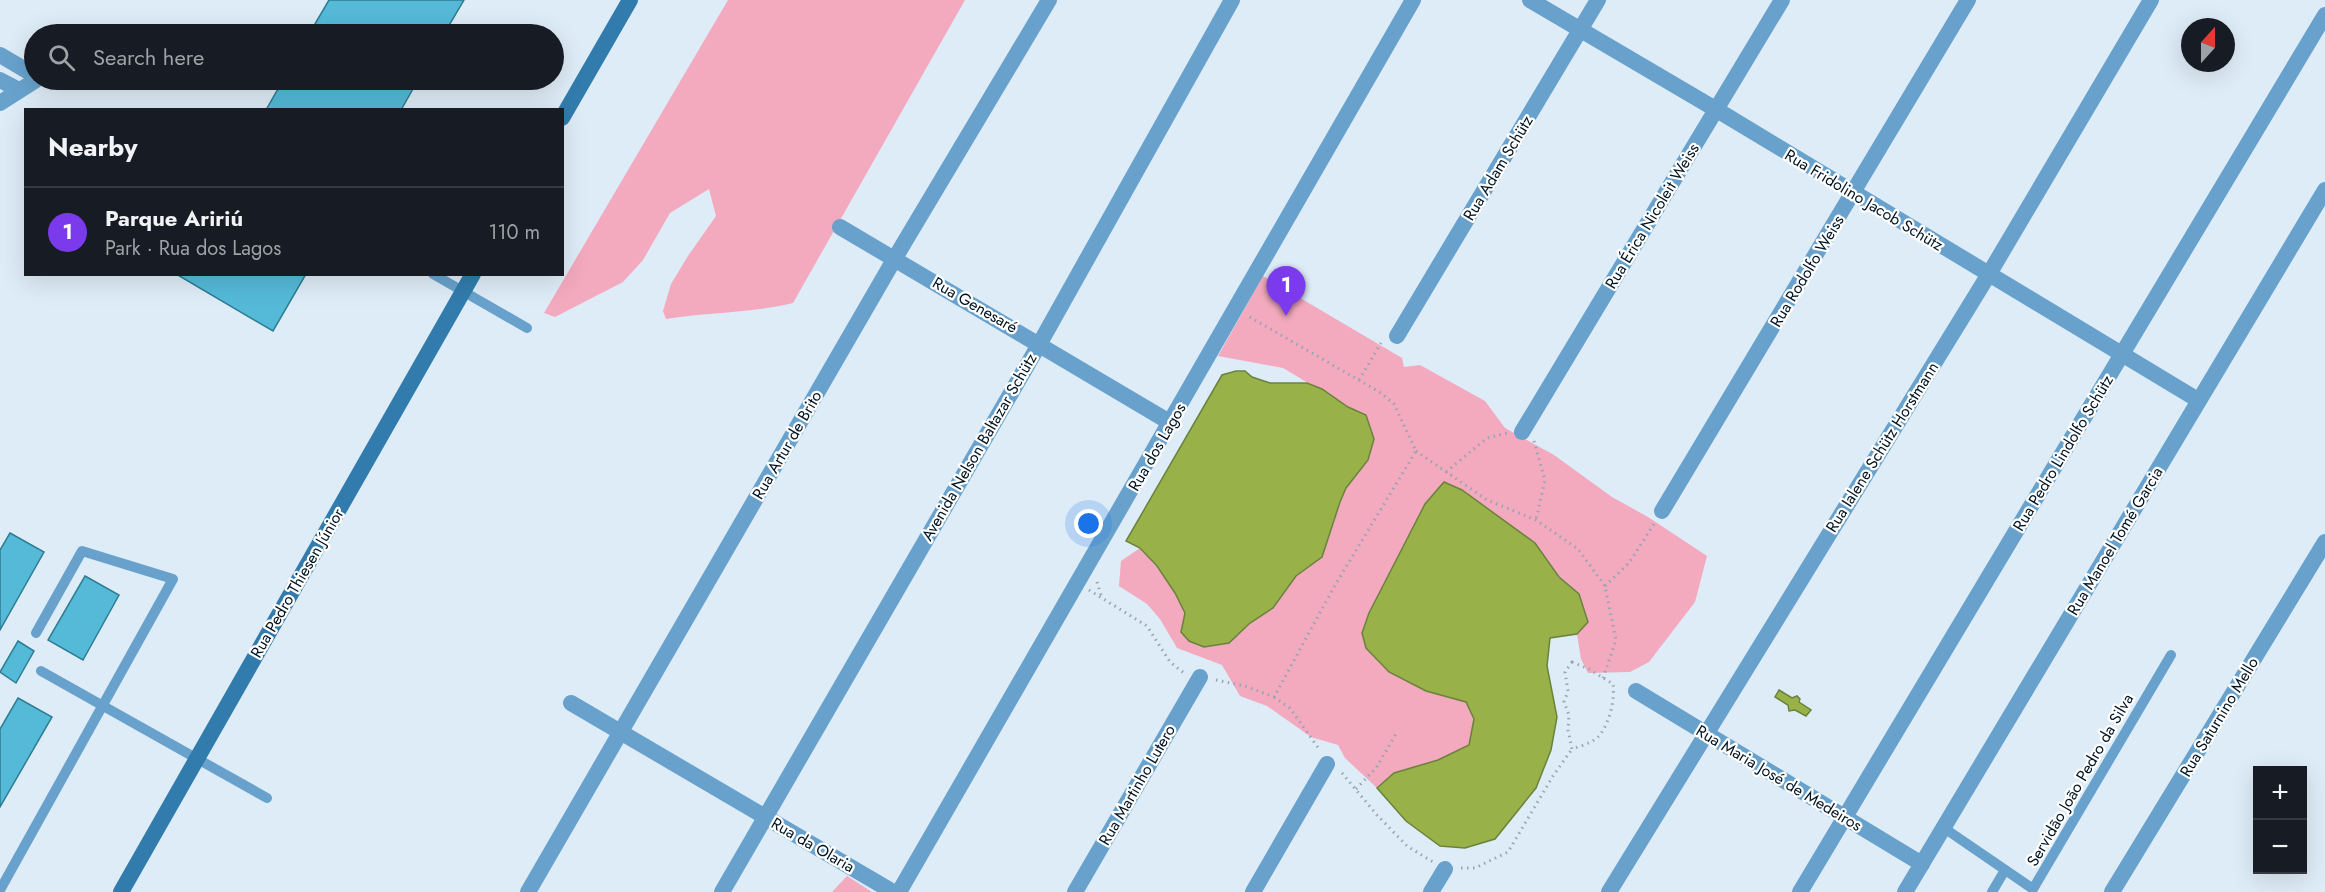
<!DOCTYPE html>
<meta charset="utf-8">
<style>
:root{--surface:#171b24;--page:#20242c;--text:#f1f3f6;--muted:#9ea1a6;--line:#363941;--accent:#7c3aed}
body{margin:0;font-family:Jost,sans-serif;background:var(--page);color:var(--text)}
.controls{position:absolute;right:18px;bottom:18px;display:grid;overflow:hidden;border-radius:0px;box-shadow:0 6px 24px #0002}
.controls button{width:54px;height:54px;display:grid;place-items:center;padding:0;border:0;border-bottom:2px solid var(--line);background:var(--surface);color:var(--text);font:30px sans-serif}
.compass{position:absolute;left:2181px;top:18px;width:54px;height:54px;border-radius:50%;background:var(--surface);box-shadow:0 6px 24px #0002;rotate:21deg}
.you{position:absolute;left:1089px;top:524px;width:21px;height:21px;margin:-15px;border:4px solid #fff;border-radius:50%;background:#1a73e8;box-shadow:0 0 0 9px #1a73e833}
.badge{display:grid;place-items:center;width:39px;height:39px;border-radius:50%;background:var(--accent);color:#fff;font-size:20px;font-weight:700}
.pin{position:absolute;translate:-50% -50px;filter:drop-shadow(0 2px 3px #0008)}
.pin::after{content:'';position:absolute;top:32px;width:21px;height:18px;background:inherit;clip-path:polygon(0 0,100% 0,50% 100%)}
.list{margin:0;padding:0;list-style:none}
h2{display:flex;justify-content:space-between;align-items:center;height:78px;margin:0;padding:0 24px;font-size:26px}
h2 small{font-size:20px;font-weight:400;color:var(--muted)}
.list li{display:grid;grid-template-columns:39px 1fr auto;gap:18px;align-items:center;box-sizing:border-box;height:90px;padding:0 24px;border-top:2px solid var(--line)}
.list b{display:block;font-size:22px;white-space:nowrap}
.list p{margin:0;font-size:20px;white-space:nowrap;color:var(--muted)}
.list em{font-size:20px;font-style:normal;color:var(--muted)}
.icon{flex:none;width:33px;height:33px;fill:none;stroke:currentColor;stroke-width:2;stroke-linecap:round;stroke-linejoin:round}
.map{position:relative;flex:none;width:2325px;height:892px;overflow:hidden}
.search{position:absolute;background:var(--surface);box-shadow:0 6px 24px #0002;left:24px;top:24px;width:540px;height:66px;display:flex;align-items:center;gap:15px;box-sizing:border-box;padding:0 21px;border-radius:33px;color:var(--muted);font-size:22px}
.panel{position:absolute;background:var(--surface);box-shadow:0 6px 24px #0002;left:24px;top:108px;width:540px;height:168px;border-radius:0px}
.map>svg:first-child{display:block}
.green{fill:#f3a9be}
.water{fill:#99b149;stroke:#6b823d;stroke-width:1.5}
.building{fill:#54bad8;stroke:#2e7d93;stroke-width:1.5}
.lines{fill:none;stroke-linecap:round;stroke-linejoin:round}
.path{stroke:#95a5b1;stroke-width:3;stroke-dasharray:1.5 4.5;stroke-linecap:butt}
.service{stroke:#68a2cc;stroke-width:10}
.minor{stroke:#68a2cc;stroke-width:16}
.secondary{stroke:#317cac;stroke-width:16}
.labels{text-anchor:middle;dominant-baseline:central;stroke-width:4.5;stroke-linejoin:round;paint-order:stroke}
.street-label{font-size:16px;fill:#001422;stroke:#fff}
</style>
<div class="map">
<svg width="2325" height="892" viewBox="0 0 2325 892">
<rect width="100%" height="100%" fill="#deecf7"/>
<g class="green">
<path d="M728,0H965L793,303C751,313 709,312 666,319L663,311L671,284L688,256L716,216L709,189L670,213L643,260L623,282L555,317L544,313Z"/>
<path d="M1263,276L1402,358L1404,367L1420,365L1485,401L1505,428L1554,455L1612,497L1648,517L1707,556L1695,602L1649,662L1630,672L1588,673L1581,659L1577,634L1588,622L1579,594L1559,577L1535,543L1462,490L1444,483L1425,504L1369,613L1426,691L1466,702L1474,719L1469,745L1438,760L1394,773L1377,788L1345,758L1338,745L1311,737L1267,706L1240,696L1222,665L1177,648L1160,619L1147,604L1119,586L1121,561L1140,548C1153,562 1182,595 1185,613C1186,618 1182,627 1181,632L1229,643L1250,623L1273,608L1296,576L1322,557L1339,502L1346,488L1368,460L1367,418L1283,368L1218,356Z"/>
<polygon points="847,876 872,892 832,892"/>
</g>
<g class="water">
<polygon points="1236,371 1245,371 1252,377 1270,383 1307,383 1322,389 1348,407 1366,415 1374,439 1368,460 1346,488 1340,502 1322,557 1296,576 1273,608 1250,623 1229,643 1204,647 1189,641 1181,632 1185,613 1175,593 1157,566 1140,548 1126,541 1222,375"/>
<polygon points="1444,482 1462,490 1535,543 1559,577 1579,594 1588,622 1577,634 1550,638 1547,666 1557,717 1551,750 1536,788 1495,839 1465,848 1440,846 1406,821 1377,788 1394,773 1438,760 1469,745 1474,719 1466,702 1426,691 1389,672 1366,648 1362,633 1369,613 1425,504"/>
<polygon points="1779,690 1792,698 1797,696 1800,699 1799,702 1811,710 1806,716 1795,710 1789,711 1788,705 1775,697"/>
</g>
<g class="building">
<polygon points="329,0 464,0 444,34 309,34"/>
<polygon points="283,80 418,80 401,110 266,110"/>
<polygon points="176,274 306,274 273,331"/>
<polygon points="10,533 44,552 0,630 0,550"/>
<polygon points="85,576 119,595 83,660 48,640"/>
<polygon points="18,641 34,651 16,683 0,672"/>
<polygon points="18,698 52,717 0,807 0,729"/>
</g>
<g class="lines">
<g class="path">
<polyline points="1359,380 1381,343"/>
<polyline points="1534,441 1545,480 1536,520"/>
<polyline points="1416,451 1487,500 1536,520 1578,549 1605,586 1616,640 1603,678"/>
<polyline points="1446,472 1487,438 1507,433"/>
<polyline points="1097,582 1101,595"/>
<polyline points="1605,586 1629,563 1654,524"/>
<polyline points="1089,590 1147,626 1170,662 1184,673"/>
<path d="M1572,662L1589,669L1613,684C1615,700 1610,722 1599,736C1592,743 1581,746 1572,749L1568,730L1569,715L1564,702L1568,691L1565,672Z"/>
<polyline points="1216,680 1245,686 1274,697 1334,587 1416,451 1394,404 1381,393 1248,316"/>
<polyline points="1274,697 1290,708 1319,749"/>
<polyline points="1342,773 1377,815 1407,846 1433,862"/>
<polyline points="1356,789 1376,768 1396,734"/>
<polyline points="1461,868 1475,868 1508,852 1553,776 1572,749"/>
</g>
<g class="service">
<polyline points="433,274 527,328"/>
<polyline points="41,671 267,798"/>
<polyline points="1944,828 2033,889 2171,655"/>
<polyline points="0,890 173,579 82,551 36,633"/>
<polyline points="1992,892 2005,870"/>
</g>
<g class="minor">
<polyline points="1530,0 1717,110 2198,400"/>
<polyline points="0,55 34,75"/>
<polyline points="0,80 19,90"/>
<polyline points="0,103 36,80"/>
<polyline points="840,227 1171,423"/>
<polyline points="1397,336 1598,0"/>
<polyline points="1522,432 1782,0"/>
<polyline points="1662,511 1968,0"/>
<polyline points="1636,691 1922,864"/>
<polyline points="571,703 893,892"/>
<polyline points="528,892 895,258 1049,0"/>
<polyline points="722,892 1040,343 1232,0"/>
<polyline points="899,892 1413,0"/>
<polyline points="1075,892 1200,677"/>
<polyline points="1253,892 1327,764"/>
<polyline points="1431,892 1445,869"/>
<polyline points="1609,892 1989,274 2151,0"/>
<polyline points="1800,892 2325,15"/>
<polyline points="1905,892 2325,190"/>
<polyline points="2112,892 2325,542"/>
</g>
<g class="secondary">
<polyline points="562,118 630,0"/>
<polyline points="121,892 473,274"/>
</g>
</g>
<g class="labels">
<g class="street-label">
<text transform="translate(1498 168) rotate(-59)">Rua Adam Schütz</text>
<text transform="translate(1864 200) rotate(31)">Rua Fridolino Jacob Schütz</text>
<text transform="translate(1652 216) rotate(-59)">Rua Érica Nicoleit Weiss</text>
<text transform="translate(1807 271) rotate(-59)">Rua Rodolfo Weiss</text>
<text transform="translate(975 305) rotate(30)">Rua Genesaré</text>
<text transform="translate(787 445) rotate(-60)">Rua Artur de Brito</text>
<text transform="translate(979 447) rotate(-60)">Avenida Nelson Baltazar Schütz</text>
<text transform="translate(1157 447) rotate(-60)">Rua dos Lagos</text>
<text transform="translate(1882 447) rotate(-58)">Rua Ialene Schütz Horstmann</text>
<text transform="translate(2063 453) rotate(-59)">Rua Pedro Lindolfo Schütz</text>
<text transform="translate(2115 541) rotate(-59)">Rua Manoel Tomé Garcia</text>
<text transform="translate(297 583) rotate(-60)">Rua Pedro Thiesen Júnior</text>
<text transform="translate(2219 717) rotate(-59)">Rua Saturnino Mello</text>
<text transform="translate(1779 778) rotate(31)">Rua Maria José de Medeiros</text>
<text transform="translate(2080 780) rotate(-60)">Servidão João Pedro da Silva</text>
<text transform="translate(1137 785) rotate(-60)">Rua Martinho Lutero</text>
<text transform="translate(813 845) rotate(30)">Rua da Olaria</text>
</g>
</g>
</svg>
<div class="controls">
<button>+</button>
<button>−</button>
</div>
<svg class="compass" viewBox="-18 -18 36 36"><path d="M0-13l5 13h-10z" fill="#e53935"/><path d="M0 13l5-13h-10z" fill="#9ea1a6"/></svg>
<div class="you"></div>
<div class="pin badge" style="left:1286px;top:316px">1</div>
<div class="search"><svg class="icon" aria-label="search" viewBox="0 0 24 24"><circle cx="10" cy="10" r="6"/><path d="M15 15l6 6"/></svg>Search here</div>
<section class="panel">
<h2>Nearby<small></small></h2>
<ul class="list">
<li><span class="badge">1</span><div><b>Parque Aririú</b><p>Park · Rua dos Lagos</p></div><em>110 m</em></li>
</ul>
</section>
</div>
